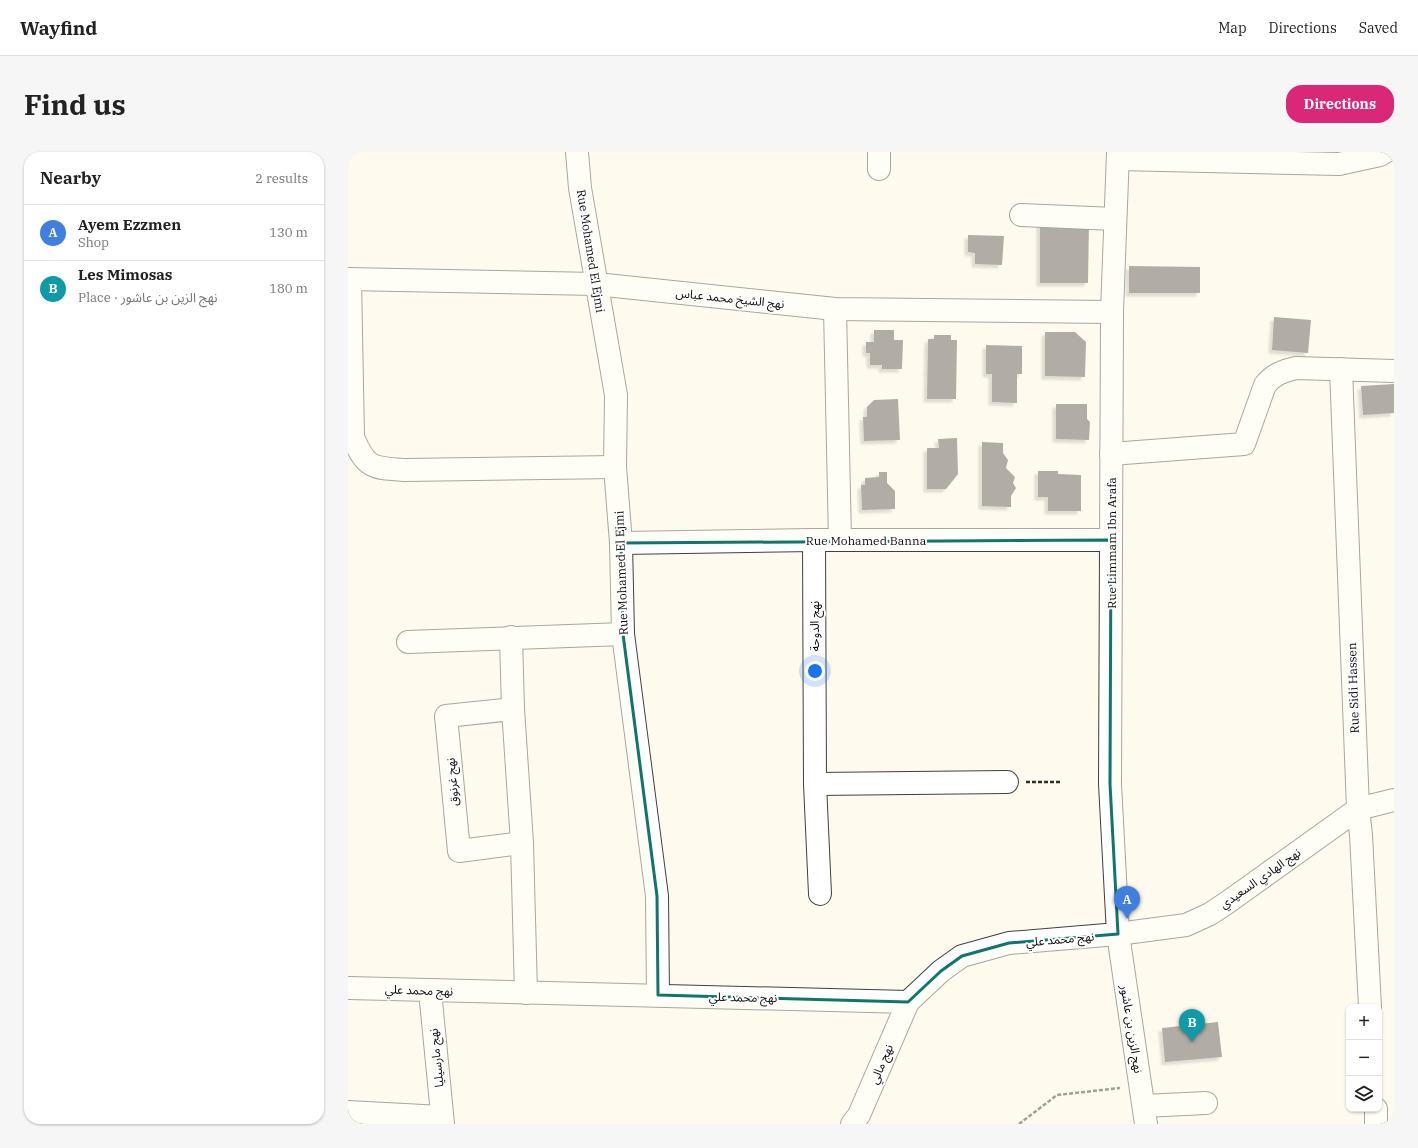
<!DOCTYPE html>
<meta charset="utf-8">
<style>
:root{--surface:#fff;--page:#f6f6f6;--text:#222;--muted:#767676;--line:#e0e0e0;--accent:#db2777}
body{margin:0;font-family:"IBM Plex Serif","Noto Sans Arabic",serif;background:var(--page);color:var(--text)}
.controls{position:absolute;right:12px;bottom:12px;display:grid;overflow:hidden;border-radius:8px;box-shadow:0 1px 3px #0004}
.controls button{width:36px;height:36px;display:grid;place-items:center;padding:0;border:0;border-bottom:1px solid var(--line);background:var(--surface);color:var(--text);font:20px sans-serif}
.you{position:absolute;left:467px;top:519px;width:14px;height:14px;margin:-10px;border:3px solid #fff;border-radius:50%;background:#1a73e8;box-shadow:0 0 0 6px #1a73e833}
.badge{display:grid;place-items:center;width:26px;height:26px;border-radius:50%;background:var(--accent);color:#fff;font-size:13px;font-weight:700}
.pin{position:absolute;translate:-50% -33px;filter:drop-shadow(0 1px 2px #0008)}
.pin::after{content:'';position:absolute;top:21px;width:14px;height:12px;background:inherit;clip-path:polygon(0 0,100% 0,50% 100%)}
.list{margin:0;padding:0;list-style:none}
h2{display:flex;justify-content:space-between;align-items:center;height:52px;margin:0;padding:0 16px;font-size:17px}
h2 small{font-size:13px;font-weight:400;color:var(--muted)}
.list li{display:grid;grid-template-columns:26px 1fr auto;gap:12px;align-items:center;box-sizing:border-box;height:56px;padding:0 16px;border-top:1px solid var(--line)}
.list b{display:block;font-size:15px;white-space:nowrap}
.list p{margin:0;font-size:13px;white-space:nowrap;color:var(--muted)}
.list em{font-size:13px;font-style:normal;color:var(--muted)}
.icon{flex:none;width:22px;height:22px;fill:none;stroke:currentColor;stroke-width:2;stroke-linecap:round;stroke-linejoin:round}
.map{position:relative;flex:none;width:1046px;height:972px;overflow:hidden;border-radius:16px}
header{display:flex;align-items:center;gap:24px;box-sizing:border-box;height:56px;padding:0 20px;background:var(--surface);border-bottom:1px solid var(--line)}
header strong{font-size:19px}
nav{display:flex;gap:22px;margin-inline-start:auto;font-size:14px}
.intro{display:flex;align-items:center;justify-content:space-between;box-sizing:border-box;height:96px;padding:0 24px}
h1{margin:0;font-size:28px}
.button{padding:10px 18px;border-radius:16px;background:var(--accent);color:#fff;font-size:14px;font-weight:700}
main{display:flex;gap:24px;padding:0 24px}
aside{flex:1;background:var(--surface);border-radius:16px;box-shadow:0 1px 3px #0004}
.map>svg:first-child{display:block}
.building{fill:#554e4a;filter:url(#shadow)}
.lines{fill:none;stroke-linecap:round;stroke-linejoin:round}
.minor-casing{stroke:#404040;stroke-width:24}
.path{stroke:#2f2f2f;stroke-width:2.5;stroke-dasharray:4 2;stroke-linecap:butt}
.minor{stroke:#fff;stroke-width:22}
.marked{fill:none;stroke:#0f766e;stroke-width:3;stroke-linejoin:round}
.labels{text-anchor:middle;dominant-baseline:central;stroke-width:4;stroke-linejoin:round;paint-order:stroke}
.street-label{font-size:12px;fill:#0d0d0d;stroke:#fff}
</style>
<header>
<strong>Wayfind</strong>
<nav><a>Map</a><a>Directions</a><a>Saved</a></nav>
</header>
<div class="intro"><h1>Find us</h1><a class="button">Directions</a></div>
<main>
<aside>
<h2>Nearby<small>2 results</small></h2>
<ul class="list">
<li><span class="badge" style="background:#3f7fe0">A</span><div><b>Ayem Ezzmen</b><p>Shop</p></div><em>130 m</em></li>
<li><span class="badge" style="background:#0f9aa8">B</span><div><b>Les Mimosas</b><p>Place · نهج الزين بن عاشور</p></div><em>180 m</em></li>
</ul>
</aside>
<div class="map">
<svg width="1046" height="972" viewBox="0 0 1046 972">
<defs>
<filter id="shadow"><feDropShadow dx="-3.5" dy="3.5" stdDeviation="1" flood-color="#0004"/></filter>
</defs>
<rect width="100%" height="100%" fill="#fefbee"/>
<g class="building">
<polygon points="692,70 741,70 740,131 692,131"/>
<polygon points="620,83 656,84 654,113 627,112 627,101 620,100"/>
<polygon points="781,114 852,115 852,141 781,141"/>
<polygon points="926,165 963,168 960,201 924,198"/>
<polygon points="526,178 546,178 546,188 555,188 554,217 534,217 534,213 522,213 522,201 518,201 518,190 526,190"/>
<polygon points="697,180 727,180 738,190 737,225 697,224"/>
<polygon points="586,183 603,183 603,188 609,188 608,247 579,247 580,187 586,187"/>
<polygon points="638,193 674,194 674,222 669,222 669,251 644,250 644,222 638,222"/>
<polygon points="1046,232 1046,261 1015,263 1013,234"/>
<polygon points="550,247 552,288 516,289 515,265 519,265 519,255 526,248"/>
<polygon points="708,252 739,252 739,267 742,270 741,288 708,287"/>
<polygon points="609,286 610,322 598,337 579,337 579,296 591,296 590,287"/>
<polygon points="634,290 655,291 655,301 660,308 658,316 667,325 665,331 668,336 663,344 663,355 634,354"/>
<polygon points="690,319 710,319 710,322 733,323 733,359 700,359 700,345 690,345"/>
<polygon points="531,320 539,320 539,331 547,339 547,357 514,358 513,333 517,333 517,326 531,325"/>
<polygon points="870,870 874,905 817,910 814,876"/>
</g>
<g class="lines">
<defs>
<g id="minor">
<polyline points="229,0 232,36 268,243 267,315 273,391 275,482 309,744 310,843"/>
<polyline points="531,0 531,17"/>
<polyline points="770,0 764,160 762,632 770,782 798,972"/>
<polyline points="770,7 991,12 1032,3 1037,0"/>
<polyline points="673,63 767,67"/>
<polyline points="0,127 248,132 487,157 764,160"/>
<path d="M2,127L5,285C18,317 25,316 57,318L267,315"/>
<polyline points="487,157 492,388"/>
<polyline points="993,217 1010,657 1013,683 1022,855"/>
<path d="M763,302L896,292L917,233C926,222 935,219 948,216L1046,219"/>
<polyline points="466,388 467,632 472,742"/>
<polyline points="273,391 466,388 763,388"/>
<polyline points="163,485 165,557 174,691 178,841"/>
<polyline points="60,490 275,482"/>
<polyline points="165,557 98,564 111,699 174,691"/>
<polyline points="467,632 659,630"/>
<polyline points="0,836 560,850 593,819 614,804 661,791 770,782 838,773 862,762 880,750 1010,657 1046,648"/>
<polyline points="82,839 95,972"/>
<polyline points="796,954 858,951"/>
<polyline points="1028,957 1028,972"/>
<polyline points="0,960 94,965"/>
<polyline points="504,972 511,963 560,850"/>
</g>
</defs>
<use href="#minor" class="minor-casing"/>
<g class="path">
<polyline points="678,630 714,630"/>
<polyline points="671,972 709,943 772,936"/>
</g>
<use href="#minor" class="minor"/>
</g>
<path d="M0 0H1046V972H0ZM763,388L762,632L770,782L661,791L614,804L593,819L560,850L310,843L309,744L275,482L273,391Z" fill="#fefbee" fill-opacity=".55" fill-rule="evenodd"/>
<path class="marked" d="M763,388L762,632L770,782L661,791L614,804L593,819L560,850L310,843L309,744L275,482L273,391Z"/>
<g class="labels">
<g class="street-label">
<text transform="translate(243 99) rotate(81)">Rue Mohamed El Ejmi</text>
<text transform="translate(382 146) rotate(6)">نهج الشيخ محمد عباس</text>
<text x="518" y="388">Rue Mohamed Banna</text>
<text transform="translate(763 391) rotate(-90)">Rue Limmam Ibn Arafa</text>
<text transform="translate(273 421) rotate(-92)">Rue Mohamed El Ejmi</text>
<text transform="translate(466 474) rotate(-90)">نهج الدوحة</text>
<text transform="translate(1005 536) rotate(-92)">Rue Sidi Hassen</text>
<text transform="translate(104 630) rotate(-95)">نهج غرنوق</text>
<text transform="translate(912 726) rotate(-35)">نهج الهادي السعيدي</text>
<text transform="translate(712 787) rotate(-5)">نهج محمد علي</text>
<text transform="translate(71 838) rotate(2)">نهج محمد علي</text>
<text transform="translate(395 845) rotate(1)">نهج محمد علي</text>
<text transform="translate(784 877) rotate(81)">نهج الزين بن عاشور</text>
<text transform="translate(88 906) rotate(-96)">نهج مارسيليا</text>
<text transform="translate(533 912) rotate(-67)">نهج مالي</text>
</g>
</g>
</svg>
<div class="controls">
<button>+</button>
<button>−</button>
<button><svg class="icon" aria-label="layers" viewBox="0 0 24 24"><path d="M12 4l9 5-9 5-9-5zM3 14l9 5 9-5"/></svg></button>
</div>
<div class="you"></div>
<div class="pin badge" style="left:779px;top:767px;background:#3f7fe0">A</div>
<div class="pin badge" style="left:844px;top:890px;background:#0f9aa8">B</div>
</div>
</main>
